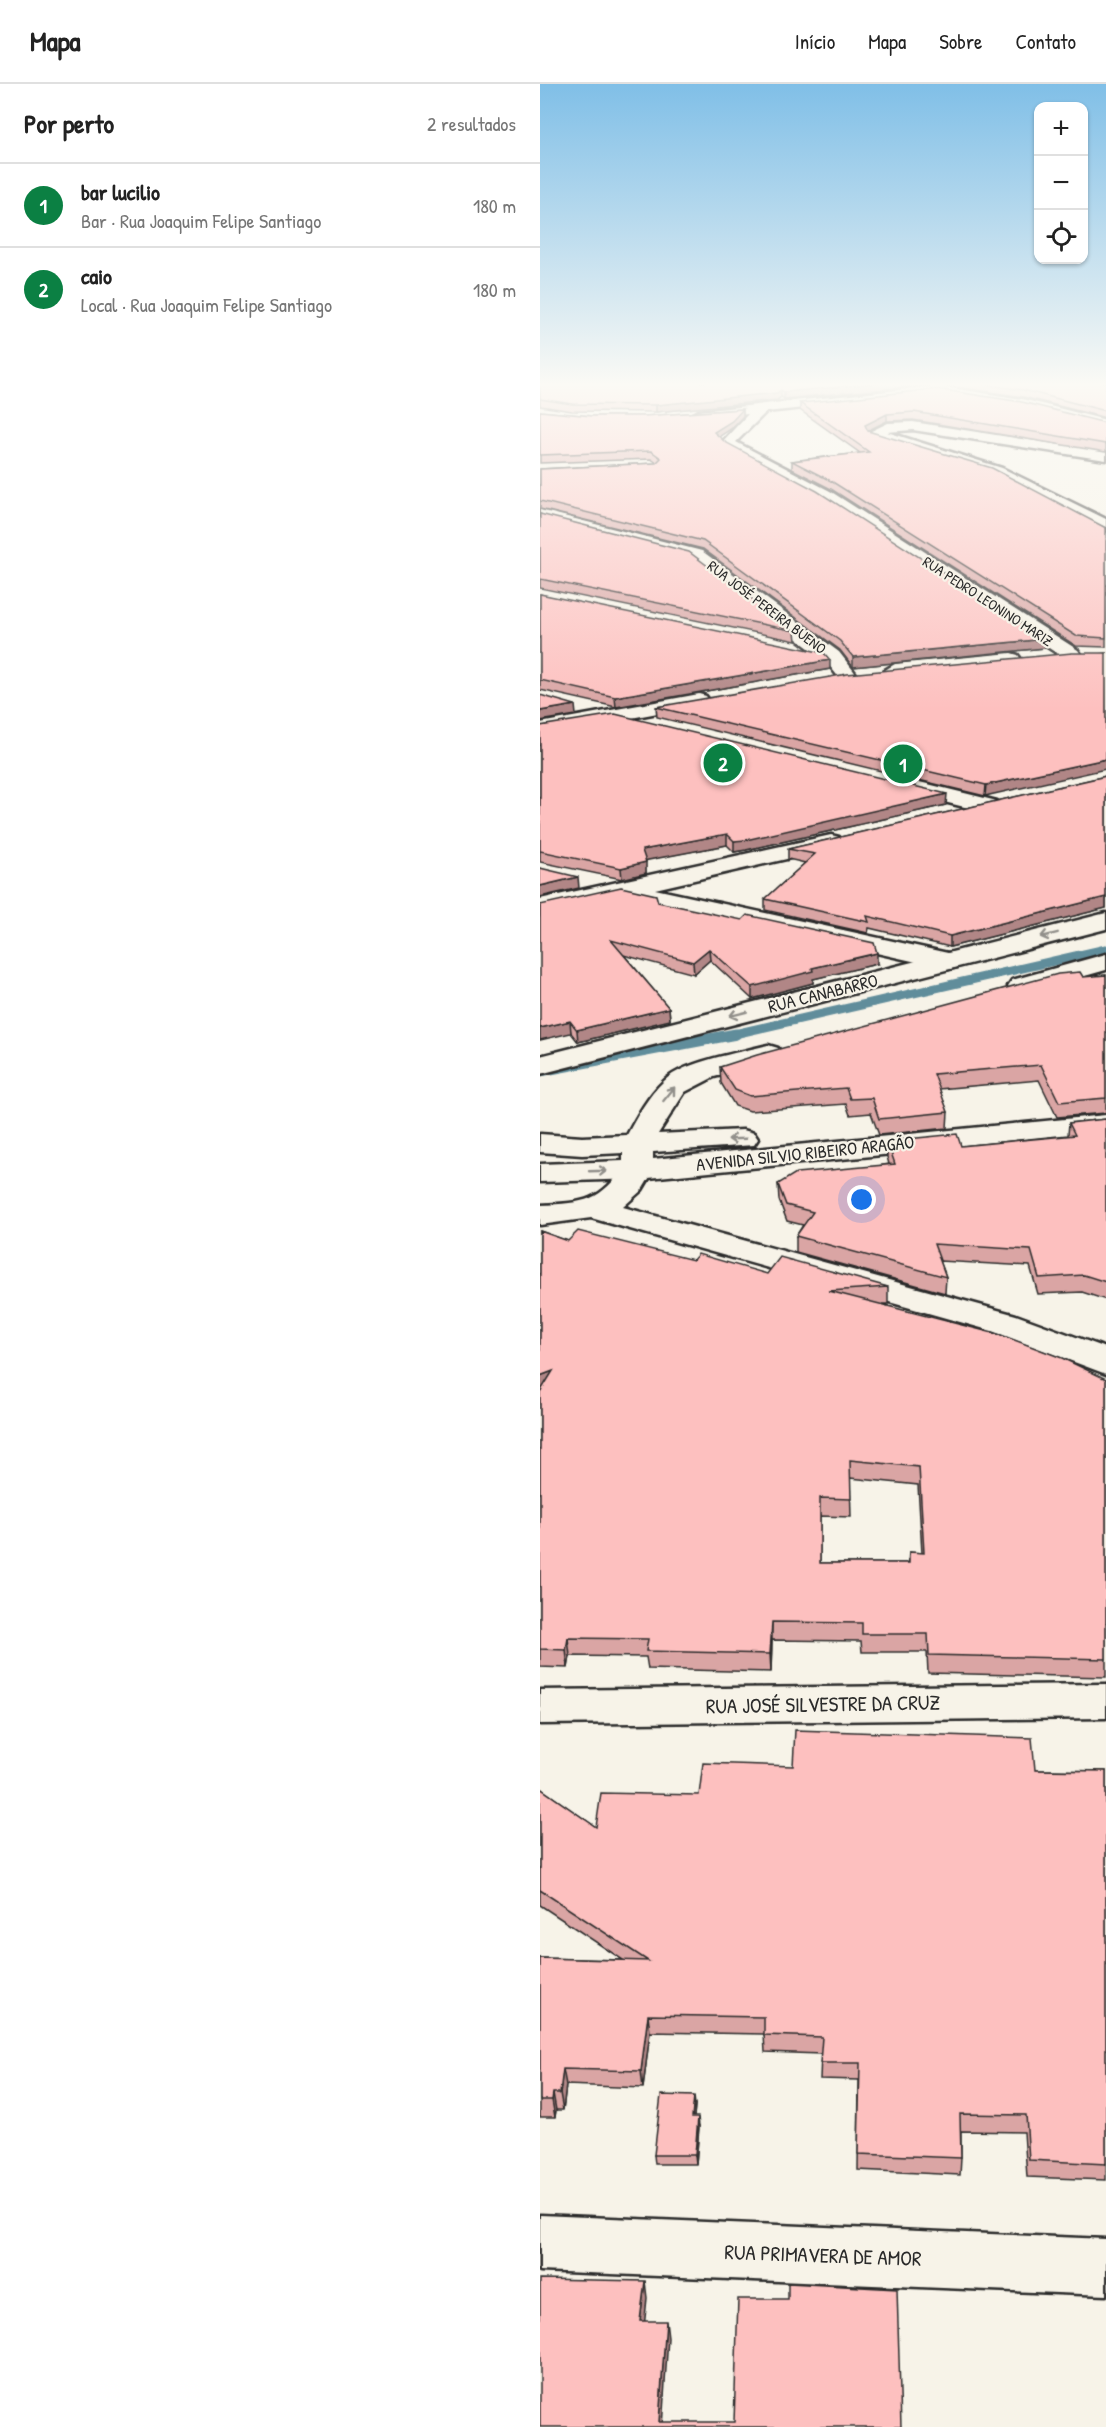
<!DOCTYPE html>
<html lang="pt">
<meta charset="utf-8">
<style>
:root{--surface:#fff;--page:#f2f2f2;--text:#222;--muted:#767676;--line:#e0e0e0;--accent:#0b8043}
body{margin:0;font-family:"Patrick Hand",sans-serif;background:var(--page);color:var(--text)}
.controls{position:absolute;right:18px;top:18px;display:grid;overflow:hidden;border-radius:12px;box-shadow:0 2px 4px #0004}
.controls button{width:54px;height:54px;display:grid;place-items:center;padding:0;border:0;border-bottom:2px solid var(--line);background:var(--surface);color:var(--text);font:30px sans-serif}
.you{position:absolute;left:322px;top:1116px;width:21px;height:21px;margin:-15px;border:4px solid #fff;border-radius:50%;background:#1a73e8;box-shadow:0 0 0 9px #1a73e833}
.badge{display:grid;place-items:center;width:39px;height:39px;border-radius:50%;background:var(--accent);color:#fff;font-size:20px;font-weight:700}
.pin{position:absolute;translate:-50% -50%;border:3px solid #fff;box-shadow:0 2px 6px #0006}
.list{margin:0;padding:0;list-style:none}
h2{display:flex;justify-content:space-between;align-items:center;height:78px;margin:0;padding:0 24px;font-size:26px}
h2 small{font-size:20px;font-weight:400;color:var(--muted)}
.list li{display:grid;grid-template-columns:39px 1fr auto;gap:18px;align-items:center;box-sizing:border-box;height:84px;padding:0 24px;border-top:2px solid var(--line)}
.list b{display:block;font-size:22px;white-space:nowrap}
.list p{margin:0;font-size:20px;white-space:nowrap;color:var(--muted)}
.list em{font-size:20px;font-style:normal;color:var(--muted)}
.icon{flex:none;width:33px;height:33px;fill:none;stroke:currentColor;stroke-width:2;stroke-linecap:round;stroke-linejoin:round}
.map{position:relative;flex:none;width:566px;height:2343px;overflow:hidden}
header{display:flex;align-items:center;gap:36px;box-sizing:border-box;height:84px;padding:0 30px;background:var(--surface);border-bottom:2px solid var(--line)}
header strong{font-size:28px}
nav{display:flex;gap:33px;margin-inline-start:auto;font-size:21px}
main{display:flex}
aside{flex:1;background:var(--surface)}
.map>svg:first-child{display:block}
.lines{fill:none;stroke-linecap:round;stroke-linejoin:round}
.stream-far1{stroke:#618d9b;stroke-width:9}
.stream{stroke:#618d9b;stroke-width:11}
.street-casing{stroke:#2b2b2b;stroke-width:5}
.secondary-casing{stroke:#2b2b2b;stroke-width:5}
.street{fill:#f7f3e8;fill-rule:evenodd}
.secondary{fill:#f7f3e8;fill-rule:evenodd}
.wall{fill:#daa5a4;stroke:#2b2b2b;stroke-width:1.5;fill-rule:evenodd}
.shaded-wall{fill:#b18686;stroke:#2b2b2b;stroke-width:1.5}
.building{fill:#fdc0bf;stroke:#2b2b2b;stroke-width:1.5;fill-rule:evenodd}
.oneway{stroke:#918f8a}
.labels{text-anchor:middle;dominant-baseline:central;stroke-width:4.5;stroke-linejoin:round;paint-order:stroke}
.far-street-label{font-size:15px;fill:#2b2b2b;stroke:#f7f3e8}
.street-label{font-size:18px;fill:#2b2b2b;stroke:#f7f3e8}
.near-street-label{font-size:21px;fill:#2b2b2b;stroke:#f7f3e8}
</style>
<header>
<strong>Mapa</strong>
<nav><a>Início</a><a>Mapa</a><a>Sobre</a><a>Contato</a></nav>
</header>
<main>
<aside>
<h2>Por perto<small>2 resultados</small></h2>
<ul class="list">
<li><span class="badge">1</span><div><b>bar lucilio</b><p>Bar · Rua Joaquim Felipe Santiago</p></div><em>180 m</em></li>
<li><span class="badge">2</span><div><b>caio</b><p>Local · Rua Joaquim Felipe Santiago</p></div><em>180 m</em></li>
</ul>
</aside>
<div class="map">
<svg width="566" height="2343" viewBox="0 0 566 2343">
<rect width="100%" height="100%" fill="#f7f3e8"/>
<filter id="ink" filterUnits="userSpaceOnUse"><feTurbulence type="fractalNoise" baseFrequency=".0167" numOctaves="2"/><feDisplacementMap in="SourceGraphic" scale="12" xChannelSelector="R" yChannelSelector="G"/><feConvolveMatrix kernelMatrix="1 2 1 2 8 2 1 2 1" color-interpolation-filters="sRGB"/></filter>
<g filter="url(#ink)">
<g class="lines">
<polyline class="stream-far1" points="190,951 566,865"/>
<polyline class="stream" points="0,987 196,950"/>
<defs>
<g id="street">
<polygon points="397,302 482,315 566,336 566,344 482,323 397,310 226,328 196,358 290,407 538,566 541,570 538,574 524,574 278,413 186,364 182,358 208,330 159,335 152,331 159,327"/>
<polygon points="373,338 566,368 566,376 373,346 347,348 462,384 566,435 566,447 452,390 329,352 327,349 348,339"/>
<polygon points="0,426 162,467 299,568 317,591 314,595 300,595 285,576 150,475 0,436"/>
<polygon points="471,569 478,571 481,575 478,579 355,592 345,586 355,580"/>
<polygon points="159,610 166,612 169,616 166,620 0,651 0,639"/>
<polygon points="363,694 457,717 460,722 457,727 449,729 355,706 352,701 355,696"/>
<polygon points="291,751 299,753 303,758 299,763 115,805 417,871 421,877 417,883 408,885 83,812 0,831 0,815"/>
<path d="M98,1077L109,1079L114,1086L102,1106L83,1123L476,1231L566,1264V1290L452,1247L51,1134L0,1141V1121C46,1119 60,1118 87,1079Z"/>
<polygon points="566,1600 566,1634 0,1640 0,1606"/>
<polygon points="0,2131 566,2155 566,2211 0,2187"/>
</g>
<g id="secondary">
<polygon points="566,829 566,845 0,990 0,972"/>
<polygon points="566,870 566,886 481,910 472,908 468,902 472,896"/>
<path d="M228,961L238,964L242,970L238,976L174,993L145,1008L118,1050L203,1046L214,1049L218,1055L214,1061L113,1068V1075L566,1031V1049L98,1095L0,1098V1080L83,1077V1069L42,1071L0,1068V1050L42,1053L87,1051C97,1032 108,1012 124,997C144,977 199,969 228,961Z"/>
</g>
</defs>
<use href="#street" class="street-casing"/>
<use href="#secondary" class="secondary-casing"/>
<use href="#street" class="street"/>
<use href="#secondary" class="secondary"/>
</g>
<g class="wall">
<polygon points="0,298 566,298 566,334 483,313 397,300 244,315 241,313 237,316 116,328 32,327 0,322"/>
<polygon points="260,319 566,339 566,368 373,336 347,337 328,347 566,444 566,563 536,562 291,405 252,385 252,377 320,369 260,326"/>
<polygon points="203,325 203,332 192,344 178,353 185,358 505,564 313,583 300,566 163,465 0,425 0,385 116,379 117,379 111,375 0,379 0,327 52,332 104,332"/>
<polygon points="0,430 255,547 256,557 0,504"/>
<polygon points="0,510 290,585 76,623 0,606"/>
<polygon points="566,569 445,712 117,633 116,623"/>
<polygon points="0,642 406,721 206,766 194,768 187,761 105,776 106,789 82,795 0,778"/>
<polygon points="566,692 566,824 410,863 329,844 328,849 225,826 225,815 265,779 248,775 248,765"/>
<polygon points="118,818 337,880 273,895 273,899 212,915 170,876 154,890 84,871 129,924 130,936 38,958 31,949 0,821"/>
<polygon points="566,891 566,1029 517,1033 499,996 399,1005 408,1028 407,1044 339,1051 331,1029 310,1031 306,1020 210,1027 195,1022 181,999 180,983 543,893"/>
<polygon points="566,1035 566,1216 542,1208 498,1210 490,1182 400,1177 406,1193 405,1209 256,1168 256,1152 263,1141 247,1137 239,1116 238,1100 349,1080 347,1073 347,1057 421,1062 528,1051 529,1039"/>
<path d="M0,1147L28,1157L153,1176L227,1190L348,1203V1220H342L566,1295V1593L388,1589L387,1568H322L321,1557L232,1556L231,1588L108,1585L106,1573L30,1572L28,1584L0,1583ZM310,1394L378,1401L382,1469L369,1468L368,1479H280V1432L311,1433Z"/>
<polygon points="253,1682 566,1687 566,2096 487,2093 484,2048 421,2047 421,2074 420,2091 318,2086 319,1996 280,1995 281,1970 225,1968 224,1950 110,1948 103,2004 26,2001 23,2026 16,2026 15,2033 0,2033 0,1874 83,1876 0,1821 0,1704 56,1743"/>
<polygon points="155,2021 154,2033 159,2042 156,2080 115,2080 114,2071"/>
</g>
<g class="shaded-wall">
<polygon points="348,298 397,298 397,300 244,315 244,308"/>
<polygon points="241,306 241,313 237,316 116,328 116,321"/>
<polygon points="203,325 203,332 192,344 174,356 174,348"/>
<polygon points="347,330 347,337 325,348 325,341"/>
<polygon points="506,555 505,564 313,583 313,573"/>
<polygon points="290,576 290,585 76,623 75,613"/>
<polygon points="35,621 36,631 0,637 0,627"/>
<polygon points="566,675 566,685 445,712 446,701"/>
<polygon points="407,710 406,721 206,766 194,768 194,757"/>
<polygon points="187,750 187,761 103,777 102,766"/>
<polygon points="106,778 106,789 82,795 81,784"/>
<polygon points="38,793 39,804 0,813 0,802"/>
<polygon points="566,813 566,824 410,863 410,852"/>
<polygon points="169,865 170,876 154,890 153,878"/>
<polygon points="337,869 337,880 273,895 273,899 212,915 212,903 272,884"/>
<polygon points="129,924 130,936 38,958 37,946"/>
<polygon points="30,937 31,949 0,956 0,944"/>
<polygon points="13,1287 0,1310 0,1292"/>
<polygon points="232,1538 232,1556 231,1588 230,1570"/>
<polygon points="28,1554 30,1572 28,1584 26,1566"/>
<polygon points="108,1931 110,1948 103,2004 101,1987"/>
<polygon points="23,1985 26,2001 23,2026 20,2009"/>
<polygon points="13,2009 16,2026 15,2033 12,2016"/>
<polygon points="154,2012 155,2021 153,2042 152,2033"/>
<polygon points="158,2033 159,2042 156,2080 155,2071"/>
<polygon points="105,2197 107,2214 103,2254 100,2237"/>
<polygon points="126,2237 128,2254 122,2343 119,2338"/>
</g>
<g class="building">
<polygon points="0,298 348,298 244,308 241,306 237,309 116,321 32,320 0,315"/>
<polygon points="429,298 566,298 566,327 483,306"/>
<polygon points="397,305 482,318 566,339 566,360 374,328 347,330 325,341 328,347 452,384 566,444 566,554 536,552 291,397 252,377 329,368 260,319"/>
<polygon points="203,325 192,337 174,348 185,358 277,407 506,555 313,573 300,557 163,457 0,417 0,385 116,379 121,374 111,367 0,371 0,327 52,332 104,332"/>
<polygon points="0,430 149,468 255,547 0,495"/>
<polygon points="0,510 284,569 290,576 75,613 0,596"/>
<polygon points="532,569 566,569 566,675 446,701 116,623 307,590"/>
<polygon points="0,611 35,621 0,627"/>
<polygon points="75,630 407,710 206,756 194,757 187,750 102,766 106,778 81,784 0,767 0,642"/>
<polygon points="566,692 566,813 410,852 327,832 329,838 225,815 275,770 248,765"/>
<polygon points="0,784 38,793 0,802"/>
<polygon points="81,803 116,811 118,818 202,836 207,831 334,859 337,869 272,884 273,887 212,903 169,865 153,878 71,856 129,924 37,946 30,937 0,944 0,821"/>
<polygon points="540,888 543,893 566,891 566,1014 519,1018 501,981 394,990 408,1028 339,1035 332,1014 310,1015 306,1004 210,1012 195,1006 180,983 217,971 518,890"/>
<polygon points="566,1035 566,1198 544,1191 499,1194 491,1166 394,1160 406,1193 256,1152 273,1128 246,1121 238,1100 256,1089 355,1080 347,1057 417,1050 421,1062 535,1051 529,1039"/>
<path d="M0,1147L28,1157L38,1147L153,1176L158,1170L227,1190L240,1173L348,1203L289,1207L461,1251L522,1274L566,1295V1575L389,1571L388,1550H322V1539L232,1538L230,1570L106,1567L108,1555L28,1554L26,1566L0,1565V1308L13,1287L0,1292ZM310,1376L379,1383L384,1469L369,1468V1479H280V1414L311,1415Z"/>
<polygon points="255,1646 492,1654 495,1686 566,1687 566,2080 489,2076 486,2031 420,2030 421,2074 318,2070 320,1979 280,1979 282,1953 224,1951 224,1933 108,1931 101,1987 23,1985 20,2009 13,2009 12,2016 0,2016 0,1874 108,1877 0,1806 0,1704 56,1743 61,1709 159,1711 163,1679 253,1682"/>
<polygon points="121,2011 154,2012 152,2033 158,2033 155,2071 114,2071"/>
<polygon points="0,2195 105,2197 100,2237 126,2237 119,2338 194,2338 198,2215 248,2215 248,2199 357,2205 361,2343 0,2343"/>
</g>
<defs><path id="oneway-shaft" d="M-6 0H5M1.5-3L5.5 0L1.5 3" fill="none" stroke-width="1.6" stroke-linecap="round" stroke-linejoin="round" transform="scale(1.5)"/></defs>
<g class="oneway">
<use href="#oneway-shaft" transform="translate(509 851) rotate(166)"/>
<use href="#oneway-shaft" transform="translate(198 930) rotate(166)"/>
<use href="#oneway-shaft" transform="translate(129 1010) rotate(-51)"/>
<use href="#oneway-shaft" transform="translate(197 1055) rotate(178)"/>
<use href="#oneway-shaft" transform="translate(58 1087) rotate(-2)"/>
</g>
</g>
<linearGradient id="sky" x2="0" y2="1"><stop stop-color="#80bfe7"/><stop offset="0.48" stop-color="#fbfaf5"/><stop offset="1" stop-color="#fbfaf5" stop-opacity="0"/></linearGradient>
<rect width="566" height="626" fill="url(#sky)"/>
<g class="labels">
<g class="far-street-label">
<text transform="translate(448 517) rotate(33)">RUA PEDRO LEONINO MARIZ</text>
<text transform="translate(227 523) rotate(37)">RUA JOSÉ PEREIRA BUENO</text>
</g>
<g class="street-label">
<text transform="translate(283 909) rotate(-14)">RUA CANABARRO</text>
<text transform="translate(265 1069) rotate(-6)">AVENIDA SILVIO RIBEIRO ARAGÃO</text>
</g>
<g class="near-street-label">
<text transform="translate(283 1620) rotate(-1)">RUA JOSÉ SILVESTRE DA CRUZ</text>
<text transform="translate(283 2171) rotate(2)">RUA PRIMAVERA DE AMOR</text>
</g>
</g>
</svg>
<div class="controls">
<button>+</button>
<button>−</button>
<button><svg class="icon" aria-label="locate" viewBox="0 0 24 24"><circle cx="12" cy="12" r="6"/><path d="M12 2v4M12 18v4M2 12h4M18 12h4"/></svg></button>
</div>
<div class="you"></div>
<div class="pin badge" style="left:363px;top:680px">1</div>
<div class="pin badge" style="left:183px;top:679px">2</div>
</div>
</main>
